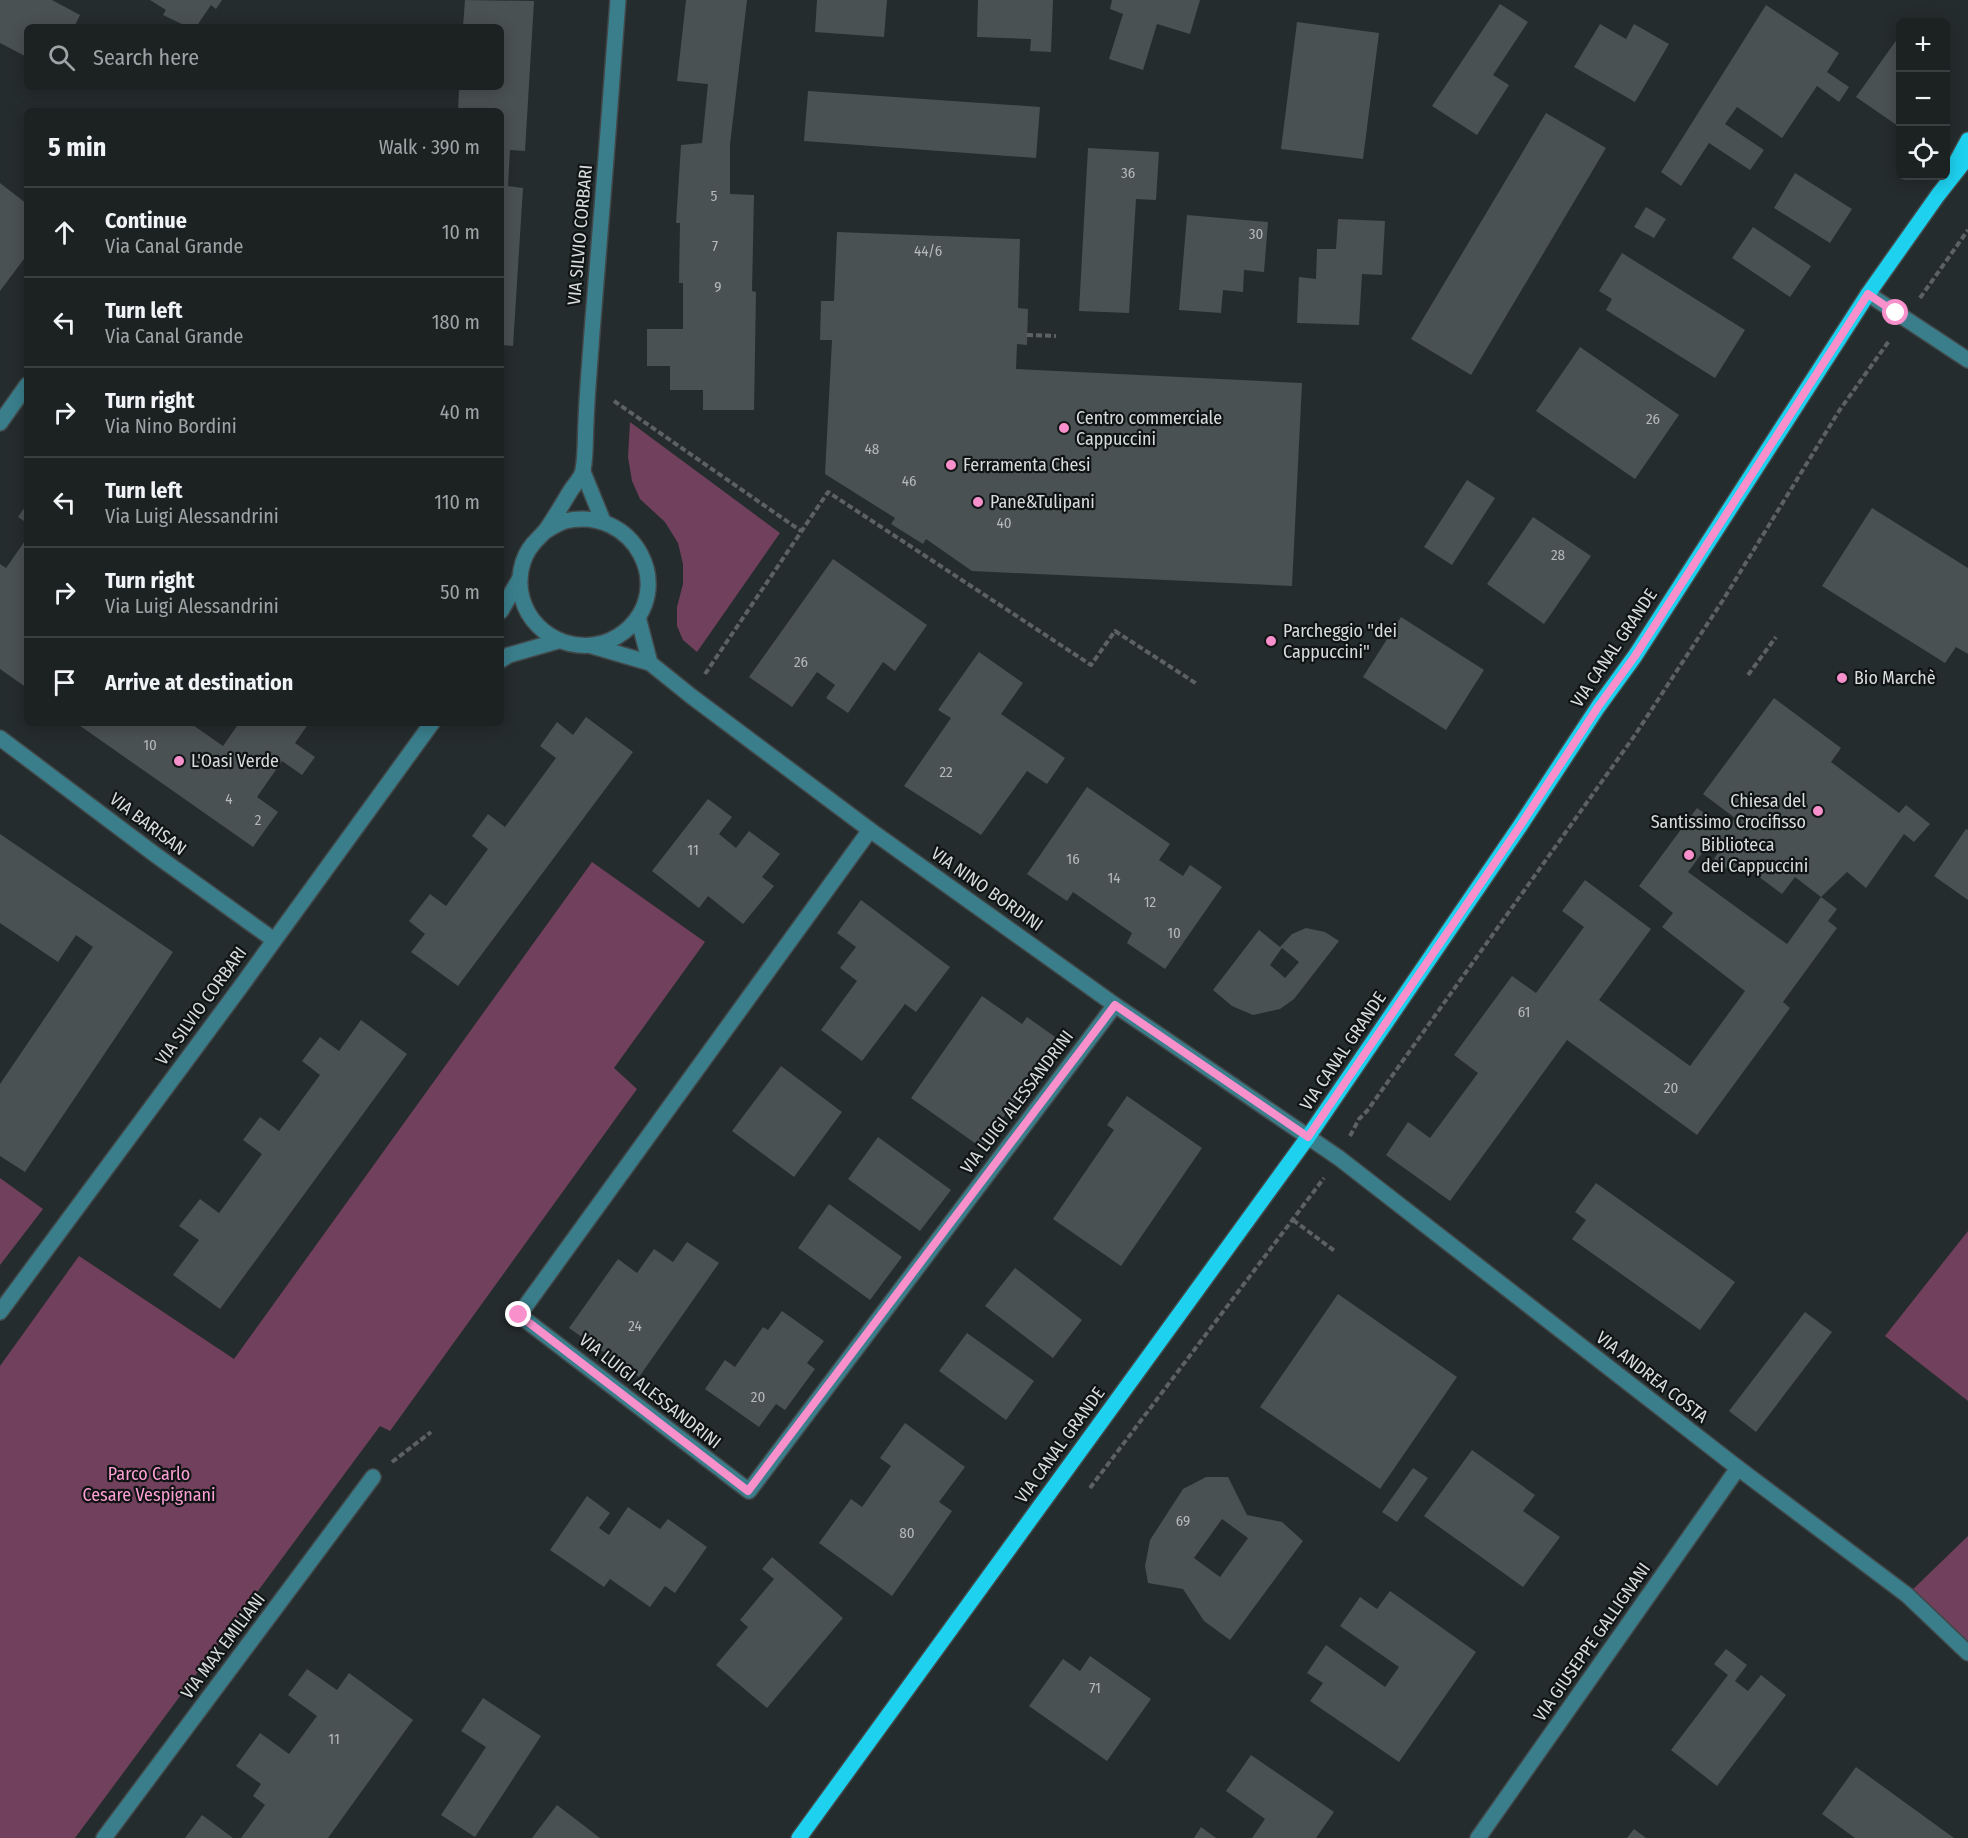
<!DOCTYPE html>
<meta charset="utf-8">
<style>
:root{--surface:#1c2122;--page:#25292a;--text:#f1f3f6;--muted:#a0a3a5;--line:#3a3e40}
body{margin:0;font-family:"Fira Sans Condensed",sans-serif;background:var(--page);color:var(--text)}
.controls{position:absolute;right:18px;top:18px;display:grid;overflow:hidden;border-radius:9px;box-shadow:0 3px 15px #0003}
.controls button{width:54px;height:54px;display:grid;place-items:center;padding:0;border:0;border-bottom:2px solid var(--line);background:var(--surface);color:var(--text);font:30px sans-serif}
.stop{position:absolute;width:18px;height:18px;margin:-14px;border:4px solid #f890cc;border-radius:50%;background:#fff}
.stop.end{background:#f890cc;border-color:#fff;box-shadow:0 2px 6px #0008}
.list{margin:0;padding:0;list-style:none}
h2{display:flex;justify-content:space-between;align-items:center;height:78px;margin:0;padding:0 24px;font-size:26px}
h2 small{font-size:20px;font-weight:400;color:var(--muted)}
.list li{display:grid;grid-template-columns:39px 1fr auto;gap:18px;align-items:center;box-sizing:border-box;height:90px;padding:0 24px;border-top:2px solid var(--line)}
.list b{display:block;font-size:22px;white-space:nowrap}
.list p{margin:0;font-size:20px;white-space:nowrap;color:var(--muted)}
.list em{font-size:20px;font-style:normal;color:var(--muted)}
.icon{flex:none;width:33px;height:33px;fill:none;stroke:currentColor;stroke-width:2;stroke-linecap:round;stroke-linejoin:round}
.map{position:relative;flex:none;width:1968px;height:1838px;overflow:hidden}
.search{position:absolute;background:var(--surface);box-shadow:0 3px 15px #0003;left:24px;top:24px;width:480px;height:66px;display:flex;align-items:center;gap:15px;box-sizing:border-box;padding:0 21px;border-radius:9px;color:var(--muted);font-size:22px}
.panel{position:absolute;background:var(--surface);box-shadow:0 3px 15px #0003;left:24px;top:108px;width:480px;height:618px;border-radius:9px}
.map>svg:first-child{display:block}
.green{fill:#70405c}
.building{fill:#4a5153;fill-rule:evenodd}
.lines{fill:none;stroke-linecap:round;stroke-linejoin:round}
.minor-casing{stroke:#424849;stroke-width:18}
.major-casing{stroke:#424849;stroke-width:18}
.path{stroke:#5c6263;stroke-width:4;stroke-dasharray:6 3;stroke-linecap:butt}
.minor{stroke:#3a7e8c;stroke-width:15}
.major{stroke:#1ed1ef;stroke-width:15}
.route{stroke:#f890cc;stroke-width:8}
.poi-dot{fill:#f890cc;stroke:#111414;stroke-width:2}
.labels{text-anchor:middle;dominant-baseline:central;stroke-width:4.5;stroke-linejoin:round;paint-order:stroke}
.number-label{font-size:15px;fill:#b4b9ba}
.street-label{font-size:18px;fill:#d8dcdd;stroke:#111414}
.poi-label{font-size:18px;fill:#d8dcdd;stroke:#111414;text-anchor:start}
.park-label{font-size:18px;fill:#fd9fd4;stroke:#111414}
</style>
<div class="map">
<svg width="1968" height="1838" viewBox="0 0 1968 1838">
<rect width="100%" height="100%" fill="#252c2d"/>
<g class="green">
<polygon points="630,422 780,533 697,652 683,640 677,626 677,607 683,584 683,564 678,543 665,522 640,499 632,481 628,457"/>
<polygon points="592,862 705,942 614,1068 637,1089 390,1431 380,1426 75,1838 0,1838 0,1366 79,1256 234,1359"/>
<polygon points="0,1178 43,1209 0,1265"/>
<polygon points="1968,1231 1968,1401 1885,1336"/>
<polygon points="1968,1536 1968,1653 1907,1595"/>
</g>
<g class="building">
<polygon points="0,0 52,0 80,15 74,27 27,27 27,57 0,43"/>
<polygon points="150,0 222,0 216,9 211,5 196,27 188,27 163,15 166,10"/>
<polygon points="465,0 534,1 525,151 510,150 508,186 523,188 513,346 501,345 501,111 458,111 459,87 501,87 501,27 463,27"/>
<polygon points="686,0 747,0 730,144 730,194 754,195 752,291 756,292 754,410 703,410 703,390 670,390 670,366 647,366 647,329 683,329 683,283 679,283 680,223 676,223 681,145 702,143 708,84 677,81"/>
<polygon points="817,0 887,0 884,37 815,32"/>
<polygon points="978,0 1053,0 1051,52 1030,51 1031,39 977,37"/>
<polygon points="1112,0 1200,0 1190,34 1157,24 1143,70 1109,59 1123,14 1110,9"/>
<polygon points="1500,4 1528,22 1493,75 1509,85 1477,135 1432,106"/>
<polygon points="1766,5 1839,53 1827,72 1849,87 1839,102 1817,86 1782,138 1737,107 1725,124 1764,150 1750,170 1709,143 1681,186 1661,172"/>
<polygon points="1297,22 1379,33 1363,159 1281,149"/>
<polygon points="1600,24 1626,39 1634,24 1669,44 1635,102 1574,67"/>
<polygon points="1900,35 1900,123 1898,126 1856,97"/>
<polygon points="808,91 1040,107 1036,158 804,141"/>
<polygon points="1546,113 1606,148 1471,375 1411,339"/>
<polygon points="1088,148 1159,152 1156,200 1136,199 1129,313 1079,311"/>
<polygon points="1795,173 1852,209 1830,243 1774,208"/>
<polygon points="0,183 27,204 27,255 0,291"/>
<polygon points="1646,207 1666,219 1654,238 1634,227"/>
<polygon points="1187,215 1268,222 1264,272 1244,270 1243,292 1223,290 1221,313 1179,310"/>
<polygon points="1338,219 1385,221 1382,275 1362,274 1359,325 1297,323 1299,277 1316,279 1317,249 1336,249"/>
<polygon points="1753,227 1811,266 1790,297 1732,258"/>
<polygon points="837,232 1020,239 1018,308 1028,309 1027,345 1017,344 1016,369 1302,383 1292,586 972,571 926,539 923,544 891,524 895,518 825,474 832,340 820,340 821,301 834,301"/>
<polygon points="1622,253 1745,330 1715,378 1606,310 1612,299 1599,291"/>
<polygon points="1580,347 1679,415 1635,479 1536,411"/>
<polygon points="1467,480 1495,498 1452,565 1424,547"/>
<polygon points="27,504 27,523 18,517"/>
<polygon points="1872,508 1968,568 1968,654 1956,647 1945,663 1822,586"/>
<polygon points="1533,517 1591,556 1544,624 1487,584"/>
<polygon points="27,538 27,688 0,669 0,564 6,568"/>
<polygon points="833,559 927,625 895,671 883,662 848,713 826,698 835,685 817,672 792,707 749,677"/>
<polygon points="1401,617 1484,670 1446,730 1363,677"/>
<polygon points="979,652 1023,683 1001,714 1065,758 1047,784 1027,771 981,835 904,786 951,718 938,710"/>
<path d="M1774,698L1841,748L1831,762L1899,813L1906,805L1930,824L1914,842L1904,834L1866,888L1847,872L1821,897L1837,909L1828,921L1837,928L1783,1002L1790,1008L1697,1135L1567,1040L1450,1201L1386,1155L1408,1122L1430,1138L1478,1073L1454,1055L1512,976L1536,993L1584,927L1562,911L1585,880L1651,929L1599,1000L1690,1066L1745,991L1662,927L1673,913L1639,886L1697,808L1727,830L1735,818L1703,794ZM1709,844L1719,851L1714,859L1732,872L1739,862L1782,894L1795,877L1821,897L1787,944L1688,872Z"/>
<polygon points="586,717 633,752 458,986 411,952 425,934 409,921 430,894 446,906 488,849 472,836 488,814 505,827 556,758 540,746 557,722 573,735"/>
<polygon points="76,723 190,723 223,746 239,723 309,723 295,743 315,757 302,775 282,761 257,797 278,812 253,847"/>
<polygon points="1087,787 1170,844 1159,860 1183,876 1190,865 1222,887 1165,969 1127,943 1132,933 1073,892 1067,901 1027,874"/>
<polygon points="708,799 732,817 719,834 736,848 749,831 780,854 762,877 774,886 743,924 708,896 699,908 652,871"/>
<polygon points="1966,829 1968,830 1968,900 1934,876"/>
<polygon points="0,834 173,952 25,1172 0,1156 0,1084 93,947 76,935 58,962 0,923"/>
<polygon points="861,900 950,967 916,1012 905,1004 862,1061 821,1030 857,981 840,968 856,947 837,933"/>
<path d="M1306,928L1325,932L1339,941L1294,999L1280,1009L1253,1015L1232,1006L1213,990L1259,930L1280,947L1292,934ZM1282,948L1299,962L1285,978L1270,965Z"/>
<polygon points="982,996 1022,1024 1027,1017 1058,1039 982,1148 911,1098"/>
<polygon points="361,1020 407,1054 220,1309 173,1275 199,1240 179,1226 200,1199 219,1213 262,1154 243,1140 260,1117 279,1131 320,1075 302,1061 320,1037 339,1051"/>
<polygon points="781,1066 842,1112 794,1177 732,1131"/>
<polygon points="1127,1096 1202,1148 1121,1266 1053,1219 1114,1130 1107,1125"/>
<polygon points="878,1137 951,1190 920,1231 848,1179"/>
<polygon points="1596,1183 1735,1282 1700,1330 1572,1239 1586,1220 1575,1212"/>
<polygon points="829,1204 902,1257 870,1300 798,1248"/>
<polygon points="687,1242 719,1263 639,1377 569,1328 618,1259 637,1273 654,1249 673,1262"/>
<polygon points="1015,1268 1082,1320 1053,1358 985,1306"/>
<polygon points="1338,1294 1457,1377 1380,1489 1260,1407"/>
<polygon points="782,1311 824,1341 807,1363 815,1369 785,1410 776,1404 759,1427 705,1389 725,1360 735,1367 763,1327 768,1330"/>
<polygon points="1805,1312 1832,1332 1756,1432 1729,1411"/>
<polygon points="967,1333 1034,1381 1006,1420 939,1371"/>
<polygon points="905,1423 965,1467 939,1502 952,1511 892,1596 819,1543 851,1499 862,1507 891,1466 880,1458"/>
<polygon points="1472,1450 1535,1495 1523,1511 1560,1537 1523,1587 1424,1516"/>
<polygon points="1413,1468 1428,1478 1397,1522 1382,1512"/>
<path d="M1206,1477H1228L1247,1515L1282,1522L1303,1541L1230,1640L1204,1621L1183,1589L1148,1583L1145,1566L1150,1540L1183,1489ZM1222,1519L1248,1538L1220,1577L1194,1558Z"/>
<polygon points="587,1496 610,1513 599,1528 609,1535 628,1507 660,1529 668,1519 707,1547 675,1593 665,1586 650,1607 610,1579 604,1587 550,1550"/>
<polygon points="772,1557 843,1618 767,1708 716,1665 748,1627 740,1620 774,1579 762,1569"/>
<polygon points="1390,1591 1476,1652 1399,1762 1310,1701 1323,1683 1307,1673 1326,1645 1385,1687 1399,1667 1340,1626 1360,1597 1377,1609"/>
<polygon points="1726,1649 1747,1665 1735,1681 1748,1691 1761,1675 1786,1695 1717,1786 1671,1750 1728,1675 1714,1664"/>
<polygon points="1090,1656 1151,1699 1107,1761 1029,1706 1063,1659 1080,1671"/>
<polygon points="307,1669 337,1690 349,1673 413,1720 328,1838 241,1838 265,1805 253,1796 261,1784 236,1766 260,1733 289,1754 317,1716 288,1695"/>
<polygon points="483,1698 541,1736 475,1837 441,1815 486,1747 461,1731"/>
<polygon points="1251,1755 1334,1812 1316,1838 1252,1838 1265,1819 1226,1791"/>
<polygon points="1856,1767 1954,1838 1855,1838 1822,1814"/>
<polygon points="557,1805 600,1838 532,1838"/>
<polygon points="202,1815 233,1838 185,1838"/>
<polygon points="1201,1827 1216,1838 1194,1838"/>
<polygon points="1634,1829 1646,1838 1627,1838"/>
</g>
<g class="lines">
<defs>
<g id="minor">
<polyline points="1868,294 1968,360"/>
<polyline points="0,423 27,385"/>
<polyline points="583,472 603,521"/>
<path d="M544,532C551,528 558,523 565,521C634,505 678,589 624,632C588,660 534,642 522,598C517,580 521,558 533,544C537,539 542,535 546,530C555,517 563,503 571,490C575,484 582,477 583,470C586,454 585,437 586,422C587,392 590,362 592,332C601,221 610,111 618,0"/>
<polyline points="501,611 520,578"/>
<polyline points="638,617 650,663"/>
<polyline points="592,646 650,663 691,696 870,830 1115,1005 1339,1158 1738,1468 1907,1595 1968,1653"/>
<polyline points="501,660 509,655 558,641"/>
<polyline points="0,738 157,856 274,940"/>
<polyline points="870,830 519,1315 749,1491 1115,1005"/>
<polyline points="0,1312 239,989 432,723"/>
<polyline points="104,1838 373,1477"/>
<polyline points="1478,1838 1738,1468"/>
</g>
<g id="major">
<polyline points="1955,164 1968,140"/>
<polyline points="799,1838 1308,1137 1520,826 1598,707 1635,656 1868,294 1938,195 1968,157"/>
</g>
</defs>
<use href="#minor" class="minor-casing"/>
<use href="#major" class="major-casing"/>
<g class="path">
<polyline points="1920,298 1968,230"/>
<polyline points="1027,335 1056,336"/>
<polyline points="614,401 801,531"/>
<polyline points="705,674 828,492 1091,665 1115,631 1197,684"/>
<polyline points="1748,675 1776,637"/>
<polyline points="1350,1136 1359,1119 1367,1111 1635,735 1723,600 1839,411 1889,341"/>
<polyline points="1293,1220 1336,1252"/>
<polyline points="392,1462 431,1432"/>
<polyline points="1090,1488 1324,1178"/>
</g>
<use href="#minor" class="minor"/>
<use href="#major" class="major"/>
</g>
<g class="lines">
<polyline class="route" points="519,1315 748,1491 1115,1005 1308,1137 1520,826 1598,707 1635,656 1868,294 1896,313"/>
</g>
<g class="poi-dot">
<circle cx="1064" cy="428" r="6"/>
<circle cx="951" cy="465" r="6"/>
<circle cx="978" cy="502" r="6"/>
<circle cx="1271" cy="641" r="6"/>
<circle cx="1842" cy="678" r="6"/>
<circle cx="179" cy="761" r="6"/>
<circle cx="1818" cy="811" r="6"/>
<circle cx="1689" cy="855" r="6"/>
</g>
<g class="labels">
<g class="number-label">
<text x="1128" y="173">36</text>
<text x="714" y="196">5</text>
<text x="1256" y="234">30</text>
<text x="715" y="246">7</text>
<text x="928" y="251">44/6</text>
<text x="718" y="287">9</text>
<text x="1653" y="419">26</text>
<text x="872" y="449">48</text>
<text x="909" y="481">46</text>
<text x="1004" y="523">40</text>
<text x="1558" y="555">28</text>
<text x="801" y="662">26</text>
<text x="150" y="745">10</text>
<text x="946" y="772">22</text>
<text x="229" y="799">4</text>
<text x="258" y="820">2</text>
<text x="693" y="850">11</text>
<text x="1073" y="859">16</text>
<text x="1114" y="878">14</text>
<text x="1150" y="902">12</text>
<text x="1174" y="933">10</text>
<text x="1524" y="1012">61</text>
<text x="1671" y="1088">20</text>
<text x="635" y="1326">24</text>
<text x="758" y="1397">20</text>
<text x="1183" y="1521">69</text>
<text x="907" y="1533">80</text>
<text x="1095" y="1688">71</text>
<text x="334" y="1739">11</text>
</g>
<g class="street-label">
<text transform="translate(580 235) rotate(-85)">VIA SILVIO CORBARI</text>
<text transform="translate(1614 648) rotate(-56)">VIA CANAL GRANDE</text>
<text transform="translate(148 824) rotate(37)">VIA BARISAN</text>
<text transform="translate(987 889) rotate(35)">VIA NINO BORDINI</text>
<text transform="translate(201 1006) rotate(-54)">VIA SILVIO CORBARI</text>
<text transform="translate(1343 1051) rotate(-56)">VIA CANAL GRANDE</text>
<text transform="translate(1017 1102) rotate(-53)">VIA LUIGI ALESSANDRINI</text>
<text transform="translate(1652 1377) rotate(38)">VIA ANDREA COSTA</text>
<text transform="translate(650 1391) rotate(38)">VIA LUIGI ALESSANDRINI</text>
<text transform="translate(1060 1445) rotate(-54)">VIA CANAL GRANDE</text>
<text transform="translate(1592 1642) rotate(-55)">VIA GIUSEPPE GALLIGNANI</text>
<text transform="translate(223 1646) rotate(-53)">VIA MAX EMILIANI</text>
</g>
<g class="poi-label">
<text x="1076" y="418">Centro commerciale<tspan x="1076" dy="21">Cappuccini</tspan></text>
<text x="963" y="465">Ferramenta Chesi</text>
<text x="990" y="502">Pane&amp;Tulipani</text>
<text x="1283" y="631">Parcheggio "dei<tspan x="1283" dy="21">Cappuccini"</tspan></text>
<text x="1854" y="678">Bio Marchè</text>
<text x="191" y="761">L'Oasi Verde</text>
<text x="1806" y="801" text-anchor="end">Chiesa del<tspan x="1806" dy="21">Santissimo Crocifisso</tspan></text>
<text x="1701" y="845">Biblioteca<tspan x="1701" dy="21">dei Cappuccini</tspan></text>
</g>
<g class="park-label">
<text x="149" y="1474">Parco Carlo<tspan x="149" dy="21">Cesare Vespignani</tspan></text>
</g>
</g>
</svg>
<div class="controls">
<button>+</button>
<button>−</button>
<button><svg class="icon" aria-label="locate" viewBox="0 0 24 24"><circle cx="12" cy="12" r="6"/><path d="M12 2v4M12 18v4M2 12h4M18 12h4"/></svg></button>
</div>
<div class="stop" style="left:1896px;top:313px"></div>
<div class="stop end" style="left:519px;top:1315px"></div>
<div class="search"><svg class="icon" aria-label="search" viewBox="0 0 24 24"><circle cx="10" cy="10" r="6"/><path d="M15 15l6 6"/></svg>Search here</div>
<section class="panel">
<h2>5 min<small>Walk · 390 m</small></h2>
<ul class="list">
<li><svg class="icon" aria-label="ahead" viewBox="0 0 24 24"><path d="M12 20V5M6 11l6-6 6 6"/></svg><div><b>Continue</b><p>Via Canal Grande</p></div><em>10 m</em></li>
<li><svg class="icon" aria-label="left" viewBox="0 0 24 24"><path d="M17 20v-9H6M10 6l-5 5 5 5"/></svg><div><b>Turn left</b><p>Via Canal Grande</p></div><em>180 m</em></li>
<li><svg class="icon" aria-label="right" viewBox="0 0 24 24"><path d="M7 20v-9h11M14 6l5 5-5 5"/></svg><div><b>Turn right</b><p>Via Nino Bordini</p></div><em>40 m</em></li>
<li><svg class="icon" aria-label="left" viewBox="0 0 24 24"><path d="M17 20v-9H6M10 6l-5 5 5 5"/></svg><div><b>Turn left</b><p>Via Luigi Alessandrini</p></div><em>110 m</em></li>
<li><svg class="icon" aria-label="right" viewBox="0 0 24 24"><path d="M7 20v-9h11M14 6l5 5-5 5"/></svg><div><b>Turn right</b><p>Via Luigi Alessandrini</p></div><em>50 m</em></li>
<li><svg class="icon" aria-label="arrive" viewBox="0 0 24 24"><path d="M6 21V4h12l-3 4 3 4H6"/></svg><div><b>Arrive at destination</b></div></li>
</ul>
</section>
</div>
